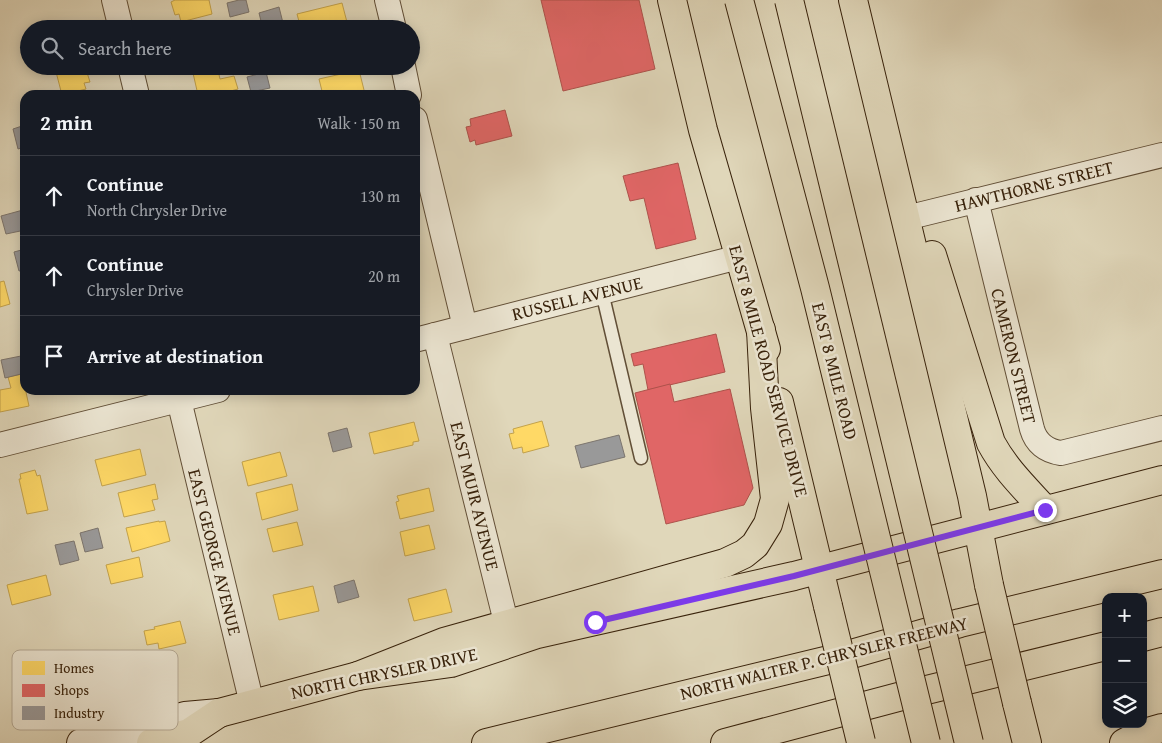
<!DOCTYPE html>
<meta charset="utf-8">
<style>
:root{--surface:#171b24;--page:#20242c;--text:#f1f3f6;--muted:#9ea1a6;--line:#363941}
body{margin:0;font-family:"Gentium Book Plus",serif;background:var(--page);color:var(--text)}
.controls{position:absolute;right:15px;bottom:15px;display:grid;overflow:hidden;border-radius:10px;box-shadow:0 2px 12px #0003}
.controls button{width:45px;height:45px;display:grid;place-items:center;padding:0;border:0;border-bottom:1px solid var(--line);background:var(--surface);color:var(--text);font:25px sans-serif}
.stop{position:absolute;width:15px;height:15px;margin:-11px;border:4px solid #7c3aed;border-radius:50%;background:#fff}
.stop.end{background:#7c3aed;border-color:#fff;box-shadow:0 1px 5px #0008}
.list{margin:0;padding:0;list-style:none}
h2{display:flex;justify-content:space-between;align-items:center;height:65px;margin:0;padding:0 20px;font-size:21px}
h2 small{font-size:16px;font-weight:400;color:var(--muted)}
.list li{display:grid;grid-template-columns:32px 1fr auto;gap:15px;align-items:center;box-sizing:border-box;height:80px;padding:0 20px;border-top:1px solid var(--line)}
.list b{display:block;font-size:19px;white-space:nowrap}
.list p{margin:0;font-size:16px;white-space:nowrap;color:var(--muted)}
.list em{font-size:16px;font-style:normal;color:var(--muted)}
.icon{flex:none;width:28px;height:28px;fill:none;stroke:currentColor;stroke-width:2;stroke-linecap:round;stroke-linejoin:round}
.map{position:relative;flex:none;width:1162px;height:743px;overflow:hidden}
.search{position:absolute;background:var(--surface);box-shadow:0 2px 12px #0003;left:20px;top:20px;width:400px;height:55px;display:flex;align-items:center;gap:12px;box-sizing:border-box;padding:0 18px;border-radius:28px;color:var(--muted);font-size:19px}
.panel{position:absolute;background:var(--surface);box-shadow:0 2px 12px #0003;left:20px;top:90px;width:400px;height:305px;border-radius:15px}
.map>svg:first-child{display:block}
.homes{fill:#ffd966;stroke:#c3a24b}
.shops{fill:#e06666;stroke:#ae524b}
.industry{fill:#999;stroke:#7c756e}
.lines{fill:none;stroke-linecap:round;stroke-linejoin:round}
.lane-casing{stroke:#624f37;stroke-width:15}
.street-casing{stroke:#624f37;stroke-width:26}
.secondary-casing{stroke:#38220b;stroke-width:30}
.primary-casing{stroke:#38220b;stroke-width:30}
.highway-casing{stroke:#38220b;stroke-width:30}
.lane{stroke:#ebe5d2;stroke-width:12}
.street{stroke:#ebe5d2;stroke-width:24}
.secondary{stroke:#ebe5d2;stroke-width:28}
.primary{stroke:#e0d7ba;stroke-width:28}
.highway{stroke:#e0d7ba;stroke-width:28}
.highway-bridge-casing{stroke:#38220b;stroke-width:30;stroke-linecap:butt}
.highway-bridge{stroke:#e0d7ba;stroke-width:28}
.route{stroke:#7c3aed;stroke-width:6}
.labels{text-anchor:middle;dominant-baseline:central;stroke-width:5;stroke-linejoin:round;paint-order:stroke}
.street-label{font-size:18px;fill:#38220b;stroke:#ebe5d2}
.key{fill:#ebe5d2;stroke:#b5aa96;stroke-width:1}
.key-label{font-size:14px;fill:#38220b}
</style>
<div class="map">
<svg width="1162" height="743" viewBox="0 0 1162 743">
<rect width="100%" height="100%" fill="#e0d7ba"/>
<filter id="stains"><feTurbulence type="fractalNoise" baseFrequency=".004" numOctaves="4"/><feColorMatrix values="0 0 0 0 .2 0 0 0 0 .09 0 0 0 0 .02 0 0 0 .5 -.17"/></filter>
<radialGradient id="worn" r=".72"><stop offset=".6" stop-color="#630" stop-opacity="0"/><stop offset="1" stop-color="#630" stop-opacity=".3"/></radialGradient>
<g class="homes">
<polygon points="175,0 209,0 212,14 181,22 179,14 175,15 171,2"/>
<polygon points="342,3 348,26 337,29 301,29 297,14"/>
<polygon points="63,66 85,66 90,82 84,83 86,89 62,95 55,68"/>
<polygon points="217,66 220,79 234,76 238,89 216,95 198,95 193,73"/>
<polygon points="359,70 365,94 323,95 319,79"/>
<polygon points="4,281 10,304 0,307 0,282"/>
<polygon points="22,374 29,406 0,412 0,390 11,388 8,377"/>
<polygon points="542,421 549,446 523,453 522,447 513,449 509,434 514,433 513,429"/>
<polygon points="414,422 419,441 413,442 413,445 374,454 369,433"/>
<polygon points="140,449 146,475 102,486 95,460"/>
<polygon points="280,452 287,476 248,486 242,462"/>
<polygon points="35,470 37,476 40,475 48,510 27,514 19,479 21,479 20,474"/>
<polygon points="155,484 158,499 152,500 155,510 124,517 118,493"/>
<polygon points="292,484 298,510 262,520 256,493"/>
<polygon points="429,488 434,511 400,519 396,502 399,501 397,496"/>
<polygon points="159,521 159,522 165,521 170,541 132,552 126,528"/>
<polygon points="297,522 303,545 273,552 267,529"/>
<polygon points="429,525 435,549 405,556 400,532"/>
<polygon points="139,557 143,577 111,584 106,565"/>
<polygon points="46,575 51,595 12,605 7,585"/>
<polygon points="313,586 319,611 279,620 273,595"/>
<polygon points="446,589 452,612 414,621 408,599"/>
<polygon points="180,621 186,643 159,649 158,643 147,645 144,631 155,629 154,627"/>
</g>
<g class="shops">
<polygon points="541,0 639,0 655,69 563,91"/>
<polygon points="505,110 512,136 476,145 475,140 470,142 466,127 471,126 470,119"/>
<polygon points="678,163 696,239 656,249 644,198 630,201 623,176"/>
<polygon points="716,334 725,372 648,390 643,364 634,366 631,354"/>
<polygon points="670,384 674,402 730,389 753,488 744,505 666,524 635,393"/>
</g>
<g class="industry">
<polygon points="239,0 246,0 249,12 230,17 227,3"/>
<polygon points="279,7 284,27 263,29 259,13"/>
<polygon points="266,72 270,88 251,92 247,77"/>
<polygon points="25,125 25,147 18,149 13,129"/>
<polygon points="23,210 25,230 6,234 1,216"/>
<polygon points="25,249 25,270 19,271 14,252"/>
<polygon points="21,356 25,373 5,378 1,360"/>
<polygon points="347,428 352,447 333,452 328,433"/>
<polygon points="619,435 625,457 581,468 575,446"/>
<polygon points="98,528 103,548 85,552 80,533"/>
<polygon points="74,541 79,560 60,565 55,545"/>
<polygon points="354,580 359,597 338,603 334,586"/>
</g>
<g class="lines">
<defs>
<polyline id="lane" points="602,292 641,458"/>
<g id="street">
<polyline points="114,0 121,29"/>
<polyline points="387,0 394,29"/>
<polyline points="130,66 137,95"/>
<polyline points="403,66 409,95"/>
<polyline points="415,119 465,327"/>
<path d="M976,200L1032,429C1036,443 1046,451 1061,453L1162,428"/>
<polyline points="906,218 1162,155"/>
<polyline points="435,335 506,622 512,629 523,634"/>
<polyline points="415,340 739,257"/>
<polyline points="179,400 252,704"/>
<polyline points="0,445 218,390"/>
</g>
<polyline id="secondary" points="81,743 185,716 219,713"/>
<polyline id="primary" points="219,713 358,676 451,663 537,634 794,576 1162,480"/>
<g id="highway">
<polyline points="672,0 703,130 766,349"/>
<polyline points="853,0 972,496 989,585"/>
<path d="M932,255L991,443C1005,469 1025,488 1045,510"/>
<polyline points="779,402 828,606"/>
<polyline points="1143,637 1162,632"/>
<polyline points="358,676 444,642 725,563 744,554 755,545 768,524 775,499 765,408 761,330"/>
<polyline points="1017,703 1027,743"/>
<polyline points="151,743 189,733 219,713"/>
<polyline points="486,743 841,657 960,623 1162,574"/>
<polyline points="725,743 902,696 1106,646"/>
<polyline points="1124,743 1141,734 1162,728"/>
</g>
</defs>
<use href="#lane" class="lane-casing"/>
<use href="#street" class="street-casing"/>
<use href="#secondary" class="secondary-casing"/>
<use href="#primary" class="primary-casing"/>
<use href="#highway" class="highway-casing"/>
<use href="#lane" class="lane"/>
<use href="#street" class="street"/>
<use href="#secondary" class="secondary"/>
<use href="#primary" class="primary"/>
<use href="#highway" class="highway"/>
<defs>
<g id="highway-bridge">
<polyline points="739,0 815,288 926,743"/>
<polyline points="789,0 969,743"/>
<polyline points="989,585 1017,703"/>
<polyline points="828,606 861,742"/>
</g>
</defs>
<use href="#highway-bridge" class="highway-bridge-casing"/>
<use href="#highway-bridge" class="highway-bridge"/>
</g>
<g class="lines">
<polyline class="route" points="595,622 794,576 1045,510"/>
</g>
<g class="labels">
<g class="street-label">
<text transform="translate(1034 186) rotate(-14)">HAWTHORNE STREET</text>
<text transform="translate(577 298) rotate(-14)">RUSSELL AVENUE</text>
<text transform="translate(1014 356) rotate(76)">CAMERON STREET</text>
<text transform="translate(769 371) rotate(75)">EAST 8 MILE ROAD SERVICE DRIVE</text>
<text transform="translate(835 371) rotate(76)">EAST 8 MILE ROAD</text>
<text transform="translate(475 496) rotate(76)">EAST MUIR AVENUE</text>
<text transform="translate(215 552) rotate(76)">EAST GEORGE AVENUE</text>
<text transform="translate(824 658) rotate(-14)">NORTH WALTER P. CHRYSLER FREEWAY</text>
<text transform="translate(384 673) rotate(-12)">NORTH CHRYSLER DRIVE</text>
</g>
</g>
<rect x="12" y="650" width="166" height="80" rx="8" class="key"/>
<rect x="22" y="661" width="23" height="14" fill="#ffd966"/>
<rect x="22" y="684" width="23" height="13" fill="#e06666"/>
<rect x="22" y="706" width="23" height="14" fill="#999"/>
<g class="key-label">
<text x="54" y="673">Homes</text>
<text x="54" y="695">Shops</text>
<text x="54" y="718">Industry</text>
</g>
<rect width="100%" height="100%" filter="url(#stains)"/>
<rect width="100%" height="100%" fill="url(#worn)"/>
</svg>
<div class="controls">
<button>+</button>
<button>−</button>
<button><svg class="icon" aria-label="layers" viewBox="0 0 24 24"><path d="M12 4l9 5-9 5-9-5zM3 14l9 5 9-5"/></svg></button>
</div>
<div class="stop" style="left:595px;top:622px"></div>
<div class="stop end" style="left:1045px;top:510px"></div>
<div class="search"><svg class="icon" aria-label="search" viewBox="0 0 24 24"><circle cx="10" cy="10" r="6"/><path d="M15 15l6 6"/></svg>Search here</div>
<section class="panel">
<h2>2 min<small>Walk · 150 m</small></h2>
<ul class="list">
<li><svg class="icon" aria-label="ahead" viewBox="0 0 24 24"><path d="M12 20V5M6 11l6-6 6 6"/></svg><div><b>Continue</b><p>North Chrysler Drive</p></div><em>130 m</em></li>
<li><svg class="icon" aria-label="ahead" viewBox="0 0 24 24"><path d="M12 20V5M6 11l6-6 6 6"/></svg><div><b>Continue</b><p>Chrysler Drive</p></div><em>20 m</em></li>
<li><svg class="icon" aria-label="arrive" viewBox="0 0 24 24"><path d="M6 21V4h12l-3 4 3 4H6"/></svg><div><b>Arrive at destination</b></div></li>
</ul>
</section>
</div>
